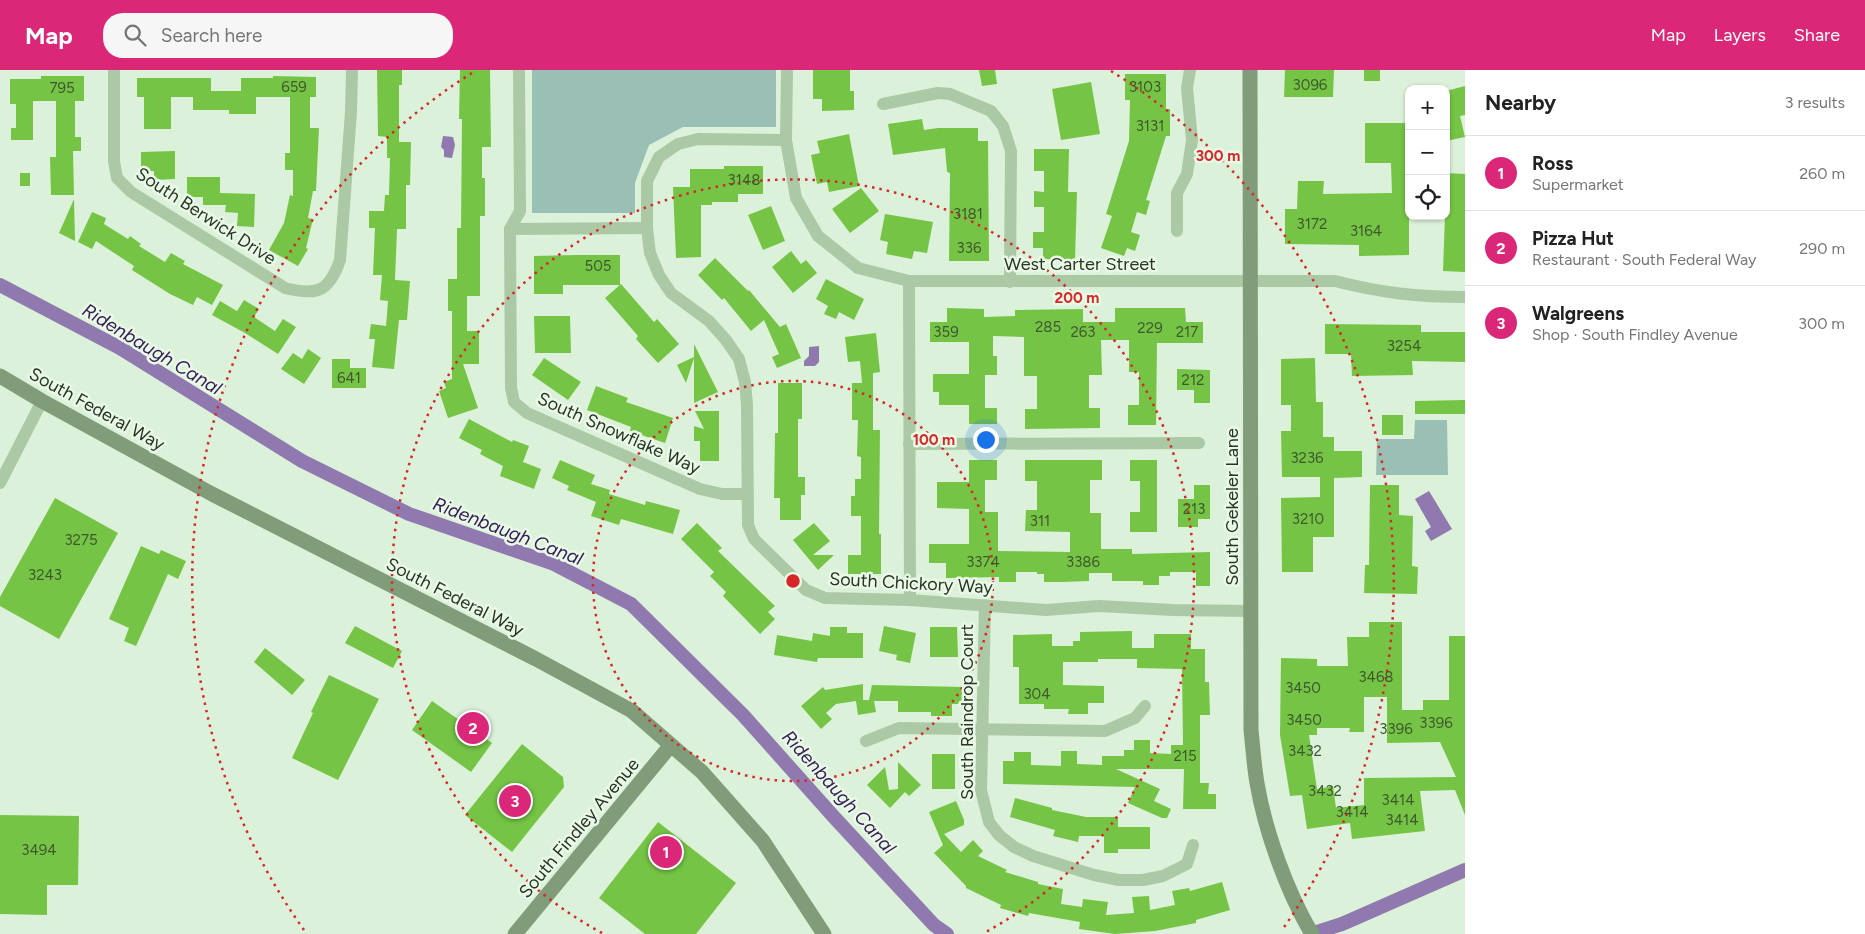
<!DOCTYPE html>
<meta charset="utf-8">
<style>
:root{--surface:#fff;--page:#f6f6f6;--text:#222;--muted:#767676;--line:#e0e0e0;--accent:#db2777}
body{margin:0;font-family:Figtree,sans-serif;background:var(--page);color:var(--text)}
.controls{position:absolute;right:15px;top:15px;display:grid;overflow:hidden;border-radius:10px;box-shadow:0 1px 4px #0004}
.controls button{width:45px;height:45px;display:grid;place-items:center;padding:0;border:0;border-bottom:1px solid var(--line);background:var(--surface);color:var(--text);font:25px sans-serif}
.you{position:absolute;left:985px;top:369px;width:18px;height:18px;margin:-12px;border:4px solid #fff;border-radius:50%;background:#1a73e8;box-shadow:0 0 0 8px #1a73e833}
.badge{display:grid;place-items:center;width:32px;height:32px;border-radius:50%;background:var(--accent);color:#fff;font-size:16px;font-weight:700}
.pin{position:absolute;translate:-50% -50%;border:2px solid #fff;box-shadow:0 1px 5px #0006}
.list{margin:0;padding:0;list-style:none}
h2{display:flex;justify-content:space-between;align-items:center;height:65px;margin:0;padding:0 20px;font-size:21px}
h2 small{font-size:16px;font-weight:400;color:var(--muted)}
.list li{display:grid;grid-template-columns:32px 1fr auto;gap:15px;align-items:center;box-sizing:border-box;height:75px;padding:0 20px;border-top:1px solid var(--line)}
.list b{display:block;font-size:19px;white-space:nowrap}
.list p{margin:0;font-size:16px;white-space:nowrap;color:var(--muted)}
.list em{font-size:16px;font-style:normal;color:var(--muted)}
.icon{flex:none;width:28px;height:28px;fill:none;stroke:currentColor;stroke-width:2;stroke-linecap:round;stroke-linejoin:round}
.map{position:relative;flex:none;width:1465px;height:864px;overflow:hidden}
header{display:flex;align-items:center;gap:30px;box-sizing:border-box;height:70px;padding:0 25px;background:var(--accent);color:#fff}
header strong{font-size:24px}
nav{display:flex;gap:28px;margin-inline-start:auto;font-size:18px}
.search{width:350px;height:45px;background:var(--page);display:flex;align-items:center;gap:12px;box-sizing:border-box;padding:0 18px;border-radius:20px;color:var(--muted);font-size:19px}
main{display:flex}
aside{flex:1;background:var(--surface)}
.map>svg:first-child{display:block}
.green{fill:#9ac0b5}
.water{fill:#8f79ae}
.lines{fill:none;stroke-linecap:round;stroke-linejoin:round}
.canal{stroke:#8f79ae;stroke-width:14}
.building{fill:#75c445;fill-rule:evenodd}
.street{stroke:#acc9a6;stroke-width:12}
.secondary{stroke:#819c78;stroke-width:15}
.ring{fill:none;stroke:#d62828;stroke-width:2.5;stroke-dasharray:2.5 5}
.labels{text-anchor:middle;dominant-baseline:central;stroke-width:5;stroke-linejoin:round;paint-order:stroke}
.number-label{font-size:15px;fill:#3e592e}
.street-label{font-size:18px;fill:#2b3527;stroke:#e8f9e6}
.water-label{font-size:19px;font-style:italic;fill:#361d56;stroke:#e8f9e6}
.centre{fill:#d62828;stroke:#e8f9e6;stroke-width:2.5}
.ring-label{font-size:15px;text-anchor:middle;font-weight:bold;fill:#d62828;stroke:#e8f9e6;stroke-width:5;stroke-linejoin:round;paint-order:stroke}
</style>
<header>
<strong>Map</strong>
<div class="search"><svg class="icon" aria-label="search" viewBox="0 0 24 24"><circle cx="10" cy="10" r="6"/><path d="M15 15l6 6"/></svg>Search here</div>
<nav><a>Map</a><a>Layers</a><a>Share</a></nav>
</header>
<main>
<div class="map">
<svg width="1465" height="864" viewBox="0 0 1465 864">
<rect width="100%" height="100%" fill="#dcf1da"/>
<g class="green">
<polygon points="532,0 776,0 776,57 683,57 649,75 635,113 635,143 532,143"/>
<polygon points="1415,350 1447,350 1448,405 1376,405 1377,369 1414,369"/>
</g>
<g class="water">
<polygon points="443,66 453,67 455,75 452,88 444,87 444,80 441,77"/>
<polygon points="819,276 819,292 815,296 804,296 804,291 809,286 809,277"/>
<polygon points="1429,421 1452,459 1431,471 1425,461 1431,457 1415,429"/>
</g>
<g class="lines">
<g class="canal">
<polyline points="0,215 120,278 302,391 409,444 554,494 631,534 743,645 833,746 934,855 947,864"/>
<polyline points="1311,864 1342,854 1465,800"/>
</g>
</g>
<g class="building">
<polygon points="377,0 402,0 402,15 399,15 399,72 411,72 410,115 406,115 406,159 397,159 395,210 410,211 407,250 399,250 394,299 372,297 375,269 369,269 371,254 386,256 388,231 380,230 382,205 373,205 375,158 369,158 369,141 384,141 385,125 389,125 390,88 387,88 387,67 378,66"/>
<polygon points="460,0 490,0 491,77 482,77 482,108 485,108 485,146 480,146 480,226 467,226 467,261 479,261 479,294 463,294 478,338 448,348 439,321 446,318 444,312 452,309 452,241 448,241 448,209 457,209 457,158 461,158 462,49 459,49"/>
<polygon points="813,0 850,0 850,21 854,21 854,40 822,41 822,29 813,29"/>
<polygon points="979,0 995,0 997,14 982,16"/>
<polygon points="1285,0 1334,0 1333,27 1284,27"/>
<rect x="1364" y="0" width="16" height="11"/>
<polygon points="1125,4 1166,4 1166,39 1170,39 1170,66 1166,66 1146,130 1150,131 1146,145 1137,142 1131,162 1140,165 1135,181 1127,178 1124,186 1101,178 1112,146 1106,144 1129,71 1130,30 1125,30"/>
<polygon points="41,6 84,6 84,31 75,31 75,67 81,67 81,81 73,81 74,125 51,125 50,87 56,87 56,31 33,31 33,70 11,70 11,58 16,58 16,34 10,34 10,9 41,9"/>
<polygon points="273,6 316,7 316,27 310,27 310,58 319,58 316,121 313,121 308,148 313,149 306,178 308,179 298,196 269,180 284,153 290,125 293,126 293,100 285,100 285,83 290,83 290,27 256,27 256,44 229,44 229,40 193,40 193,27 171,27 171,59 144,59 144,27 137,27 137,8 211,8 211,21 241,21 241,8 273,8"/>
<polygon points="1091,12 1100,64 1061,70 1052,19"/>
<polygon points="1465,16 1465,45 1460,46 1465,67 1446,71 1446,21"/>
<polygon points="922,49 924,60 938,58 978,58 978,71 988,71 989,191 949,191 950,103 947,102 945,78 893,85 888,54"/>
<polygon points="1365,53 1409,53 1409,185 1359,186 1359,175 1285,174 1285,139 1297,139 1298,111 1324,111 1323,124 1392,123 1391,93 1365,93"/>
<polygon points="849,64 859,116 829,122 827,112 817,114 811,85 820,83 817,71"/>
<polygon points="1034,79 1069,79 1068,122 1077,122 1075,190 1043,189 1043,178 1033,178 1033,162 1044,162 1044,137 1034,137 1034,121 1044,122 1044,101 1034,101"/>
<polygon points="175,81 175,109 154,110 154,101 141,101 141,82"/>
<polygon points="724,96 763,96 763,124 738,124 738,132 712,132 712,135 701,135 701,187 676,188 673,117 690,117 690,99 724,99"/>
<rect x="20" y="103" width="10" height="13"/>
<polygon points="1446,103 1465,104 1465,202 1443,201 1445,146 1446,146"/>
<polygon points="187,107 220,107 220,123 255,124 254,157 237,156 238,143 225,142 226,135 203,135 203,127 187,127"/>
<polygon points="861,118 879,141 850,163 832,139"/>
<polygon points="74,129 75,171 59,163"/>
<polygon points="771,136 785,171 763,180 748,145"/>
<polygon points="92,142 106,148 104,154 128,169 130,166 141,174 139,176 165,192 171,183 185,191 183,194 223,215 212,235 197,227 193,235 170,224 132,200 134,196 96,171 92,179 78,172"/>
<polygon points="885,144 933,152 927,183 914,181 912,189 886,184 888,172 880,170"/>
<polygon points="791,181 801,194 806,190 817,203 793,223 772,197"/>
<polygon points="576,185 620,185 620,215 563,215 563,224 534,224 534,186"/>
<polygon points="715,188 748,221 749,220 780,257 786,254 801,288 777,298 772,287 779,284 764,250 751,261 724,228 722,230 698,205"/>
<polygon points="826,209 864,229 854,250 839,242 836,249 824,244 828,236 816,229"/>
<polygon points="621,214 654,252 657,249 679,274 658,293 636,269 638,266 605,228"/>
<polygon points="244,230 259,239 254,247 275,261 283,249 296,257 278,284 245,263 212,245 220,231 237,241"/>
<polygon points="947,238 984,239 984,247 1015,246 1015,240 1083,239 1083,252 1115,252 1115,238 1185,238 1186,252 1203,252 1203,273 1157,273 1156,355 1128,355 1128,335 1139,335 1139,302 1129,302 1129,270 1101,270 1102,305 1089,305 1089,338 1100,338 1100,358 1025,359 1025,339 1037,339 1037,306 1024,306 1024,267 993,266 993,286 997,286 997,305 985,305 985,338 997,338 997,354 969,354 969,335 939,335 939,322 933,322 933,304 969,304 969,272 930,272 930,252 947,252"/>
<polygon points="534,246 570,246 571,283 535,283"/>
<polygon points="1325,254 1421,255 1421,262 1465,262 1465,292 1412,291 1413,305 1352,306 1351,284 1325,284"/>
<polygon points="876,263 880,302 873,303 873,360 880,360 879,464 881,464 881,504 848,504 848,485 861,485 861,446 851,446 851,426 855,426 855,409 861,409 861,387 857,386 858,350 852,350 852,313 862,313 860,291 848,292 845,267"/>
<polygon points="694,274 718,322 694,333 694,288 686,313 677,295 694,287"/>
<polygon points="308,279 321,288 304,314 281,299 293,283 302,289"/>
<polygon points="544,288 581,312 568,330 532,305"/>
<polygon points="1315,288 1316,332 1323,332 1323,367 1334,367 1334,381 1362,381 1362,407 1334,408 1334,467 1313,467 1313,502 1282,502 1281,428 1320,427 1320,407 1282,407 1281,361 1291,361 1291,335 1281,335 1281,289"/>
<polygon points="332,289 350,289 350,298 366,298 366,318 332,318"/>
<polygon points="1177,299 1210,300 1210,333 1194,333 1194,320 1177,320"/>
<polygon points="778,313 802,313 802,349 798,349 798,407 805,407 805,425 801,425 801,450 780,450 780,428 774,428 775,363 778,363"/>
<polygon points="596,316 628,328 626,332 673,348 665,373 630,361 631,357 587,340"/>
<polygon points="1465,330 1465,344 1415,344 1415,331"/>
<polygon points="695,341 719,341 719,391 700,391 700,371 694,371 694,356 704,359"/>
<rect x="1382" y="345" width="21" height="20"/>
<polygon points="469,349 512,372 513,370 529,376 523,392 541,399 534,419 500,406 503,396 480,384 482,380 459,368"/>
<polygon points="560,390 595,405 591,414 610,420 609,424 645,435 646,431 680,440 673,464 621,449 619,455 591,446 596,432 567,420 569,416 552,408"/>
<polygon points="969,390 997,390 997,410 985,410 985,442 998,442 998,481 1070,482 1070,462 1025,461 1026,440 1037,440 1037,411 1025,411 1025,390 1102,390 1102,410 1090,410 1090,443 1101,443 1101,479 1132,479 1132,484 1210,482 1210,516 1196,516 1196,502 1170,502 1170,506 1159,506 1159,515 1143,515 1143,511 1112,511 1112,503 1089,503 1089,511 1062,512 1044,512 1044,504 1037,504 1037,502 1016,502 1016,512 999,512 999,507 946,508 946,493 929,493 929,474 969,474 969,439 937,438 937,412 969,412"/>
<polygon points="1130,390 1157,390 1157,462 1130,462 1130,442 1140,442 1140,411 1130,411"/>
<polygon points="1194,415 1210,415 1210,449 1198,449 1198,457 1178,457 1178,429 1194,429"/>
<polygon points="1370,415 1399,415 1399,445 1413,446 1412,496 1418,497 1417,524 1364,523 1365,495 1369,495"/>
<polygon points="55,428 118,463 59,569 0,536 0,527"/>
<polygon points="697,453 722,478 718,481 775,536 768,542 775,549 760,564 723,526 726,522 710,506 714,502 681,469"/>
<polygon points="814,453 830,471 813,485 834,485 818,500 793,470"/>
<polygon points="141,476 159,484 161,480 186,491 178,509 168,504 136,576 124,571 129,558 109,549"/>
<path d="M1369,552H1402V640H1423V630H1449V566H1465V745L1455,720L1420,721L1425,761L1352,769L1350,753L1307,759L1302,725L1290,726L1280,665L1281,588L1317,589V596H1348L1347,567H1369ZM1364,627H1387V673L1440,672L1456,707L1364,708V735L1336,738L1333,716L1317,719L1309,665H1317V658H1350L1349,662H1364Z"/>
<polygon points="355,556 402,581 393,598 345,573"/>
<polygon points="884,556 916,563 910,593 896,590 897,585 879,581"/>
<polygon points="830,557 847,557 847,563 863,563 863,588 818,588 817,592 774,585 777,565 812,571 813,563 830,566"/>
<polygon points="930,557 957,557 958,587 930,587"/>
<polygon points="1132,561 1132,578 1154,578 1154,564 1191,564 1191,579 1205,579 1205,612 1209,612 1210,645 1200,645 1200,713 1209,713 1208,724 1216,724 1216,739 1183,739 1184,699 1116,699 1160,719 1154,731 1171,739 1167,748 1162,748 1128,733 1135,717 1003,714 1003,691 1014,691 1014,682 1031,682 1031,695 1061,696 1061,681 1077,681 1077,694 1102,695 1102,686 1124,686 1124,680 1134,680 1134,670 1150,670 1150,683 1171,684 1171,675 1183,675 1182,599 1137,598 1137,589 1098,589 1098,592 1063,592 1063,615 1104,616 1104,633 1088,633 1088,644 1068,644 1069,639 1044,639 1044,634 1019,634 1019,597 1013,597 1013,565 1052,564 1052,576 1073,576 1073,571 1080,571 1080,562"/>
<polygon points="265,578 305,610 292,625 254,592"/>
<polygon points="329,605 379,629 338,710 292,688 313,643 311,642"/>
<polygon points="863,614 863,630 869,630 872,615 964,617 964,634 952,634 952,646 931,646 931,642 898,642 898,631 874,631 876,642 858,645 856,631 836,634 826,643 832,649 821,659 801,636 823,617 825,620"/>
<polygon points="432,631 492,673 471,702 412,660"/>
<polygon points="522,674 563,707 564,717 512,782 465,745"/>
<rect x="932" y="684" width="23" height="35"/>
<polygon points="898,692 921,715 909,726 905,722 890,738 867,715 885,697 889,720 898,719"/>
<polygon points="1015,728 1052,738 1052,740 1086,747 1118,747 1118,757 1150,757 1150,779 1118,779 1118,783 1104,783 1104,766 1079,766 1078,772 1053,766 1055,760 1010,747"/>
<polygon points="956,731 964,750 964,755 944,764 961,782 973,770 983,781 978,786 1007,800 1005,802 1038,812 1038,814 1063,819 1061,834 1082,837 1083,829 1108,832 1106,845 1134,843 1132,827 1149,826 1150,840 1175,835 1172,821 1189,818 1190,821 1222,812 1230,840 1196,850 1196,853 1155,861 1115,864 1079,859 1080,852 1029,843 1028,846 1000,838 1001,835 966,818 966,816 934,783 943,775 929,742"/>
<polygon points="0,745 79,746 78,815 47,815 47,845 0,844"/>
<polygon points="658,752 736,813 696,864 645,864 599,828"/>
</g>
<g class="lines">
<g class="street">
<path d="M114,0V91L117,108L131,122L285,218C317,226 329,222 340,190L351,42L352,0"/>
<polyline points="519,0 520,141 510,159 511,318 514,332 527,343 700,419 722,424 747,424"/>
<polyline points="787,0 786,70 796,128 818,166 858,198 909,211 910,530"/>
<polyline points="883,34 938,23 950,24 991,41 1003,56 1011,81 1010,212"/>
<polyline points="786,70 698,69 678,74 659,87 647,111 647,158 650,183 659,205 671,223 709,251 726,270 739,289 745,312 747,335 748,455 754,469 806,520 825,528 910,530 1046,540 1099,536 1173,540 1251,541"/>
<polyline points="510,159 647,158"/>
<polyline points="1177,161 1177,123 1187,104 1192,70 1187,18 1190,0"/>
<path d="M909,211H1335C1382,223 1417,227 1465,227"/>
<polyline points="909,374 1199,373"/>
<polyline points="0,413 42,331"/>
<polyline points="985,535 981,720 989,752 999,765 1014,777 1033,786 1094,805 1119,810 1143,810 1163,806 1187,794 1193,775"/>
<polyline points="866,671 899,658 1105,661 1135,648 1145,636"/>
</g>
<g class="secondary">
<path d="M1250,0L1251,660C1253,678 1254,696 1257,713C1265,761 1287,822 1312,864"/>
<polyline points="0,306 42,331 212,424 536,589 632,641 702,702 763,771 824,864"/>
<polyline points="515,864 671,675"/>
</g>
</g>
<g class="ring">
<circle cx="793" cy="511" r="200"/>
<path d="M602 863A401 401 0 1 1 984 863"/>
<path d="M304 860A601 601 0 0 1 475 1M1111 1A601 601 0 0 1 1282 860"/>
</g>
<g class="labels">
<g class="number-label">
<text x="1310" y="15">3096</text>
<text x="294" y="17">659</text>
<text x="1145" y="17">3103</text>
<text x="62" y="18">795</text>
<text x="1150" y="56">3131</text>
<text x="744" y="110">3148</text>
<text x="968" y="144">3181</text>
<text x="1312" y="154">3172</text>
<text x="1366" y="161">3164</text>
<text x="969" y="178">336</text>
<text x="598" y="196">505</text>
<text x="1048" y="257">285</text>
<text x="1150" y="258">229</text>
<text x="946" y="262">359</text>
<text x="1083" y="262">263</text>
<text x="1187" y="262">217</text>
<text x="1404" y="276">3254</text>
<text x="349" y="308">641</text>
<text x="1193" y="310">212</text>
<text x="1307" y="388">3236</text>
<text x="1194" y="439">213</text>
<text x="1308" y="449">3210</text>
<text x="1040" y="451">311</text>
<text x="81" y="470">3275</text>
<text x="983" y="492">3374</text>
<text x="1083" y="492">3386</text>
<text x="45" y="505">3243</text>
<text x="1376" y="607">3468</text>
<text x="1303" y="618">3450</text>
<text x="1037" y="624">304</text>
<text x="1304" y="650">3450</text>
<text x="1436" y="653">3396</text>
<text x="1396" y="659">3396</text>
<text x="1305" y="681">3432</text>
<text x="1185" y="686">215</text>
<text x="1325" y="721">3432</text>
<text x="1398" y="730">3414</text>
<text x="1352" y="742">3414</text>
<text x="1402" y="750">3414</text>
<text x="39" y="780">3494</text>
</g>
<g class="street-label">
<text transform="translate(206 146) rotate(33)">South Berwick Drive</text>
<text x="1080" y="194">West Carter Street</text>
<text transform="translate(97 339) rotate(29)">South Federal Way</text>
<text transform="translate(619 363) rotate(24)">South Snowflake Way</text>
<text transform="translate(1232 437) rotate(-90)">South Gekeler Lane</text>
<text transform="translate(911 513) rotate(3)">South Chickory Way</text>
<text transform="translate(455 527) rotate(27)">South Federal Way</text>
<text transform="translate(967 642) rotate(-90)">South Raindrop Court</text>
<text transform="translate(579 758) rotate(-50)">South Findley Avenue</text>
</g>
<g class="water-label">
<text transform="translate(152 279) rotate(31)">Ridenbaugh Canal</text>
<text transform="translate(508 461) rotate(21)">Ridenbaugh Canal</text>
<text transform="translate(839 722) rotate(48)">Ridenbaugh Canal</text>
</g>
</g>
<circle cx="793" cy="511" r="8" class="centre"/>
<g class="ring-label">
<text x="1218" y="91">300 m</text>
<text x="1077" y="233">200 m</text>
<text x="934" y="375">100 m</text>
</g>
</svg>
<div class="controls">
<button>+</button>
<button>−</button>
<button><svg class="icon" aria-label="locate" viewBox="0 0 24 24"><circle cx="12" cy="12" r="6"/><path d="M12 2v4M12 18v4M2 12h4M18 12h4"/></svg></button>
</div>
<div class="you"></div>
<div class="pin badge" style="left:666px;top:782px">1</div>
<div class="pin badge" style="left:473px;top:658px">2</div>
<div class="pin badge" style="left:515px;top:731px">3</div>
</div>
<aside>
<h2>Nearby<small>3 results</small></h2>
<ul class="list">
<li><span class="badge">1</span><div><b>Ross</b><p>Supermarket</p></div><em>260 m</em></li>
<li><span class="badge">2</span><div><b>Pizza Hut</b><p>Restaurant · South Federal Way</p></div><em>290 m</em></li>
<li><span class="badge">3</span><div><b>Walgreens</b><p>Shop · South Findley Avenue</p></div><em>300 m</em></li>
</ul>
</aside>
</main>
